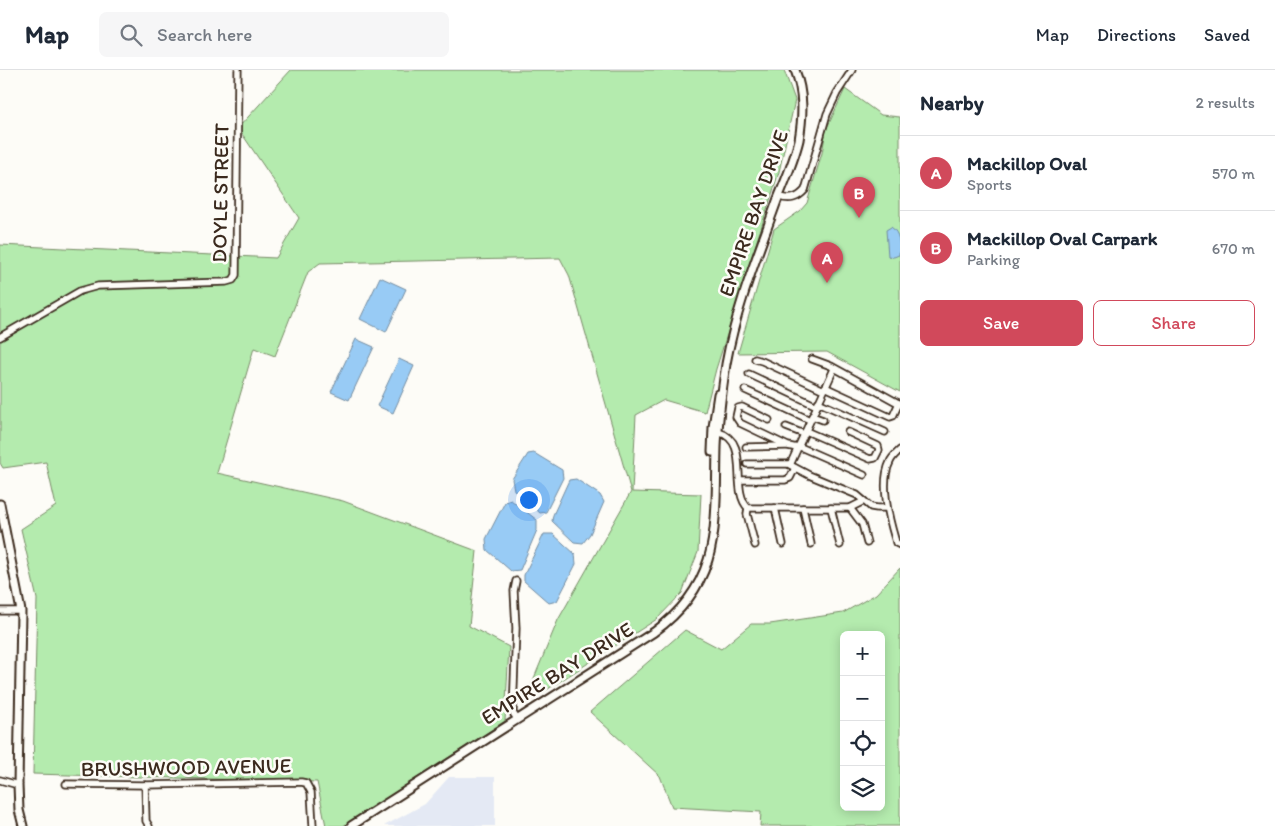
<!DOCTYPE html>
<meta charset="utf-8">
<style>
:root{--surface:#fff;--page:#f6f6f7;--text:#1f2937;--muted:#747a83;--line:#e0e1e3;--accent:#d1495b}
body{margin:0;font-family:Itim,sans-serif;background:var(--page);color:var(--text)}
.controls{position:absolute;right:15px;bottom:15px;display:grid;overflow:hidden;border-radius:8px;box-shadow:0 2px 12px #0003}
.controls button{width:45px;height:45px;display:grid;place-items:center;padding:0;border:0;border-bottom:1px solid var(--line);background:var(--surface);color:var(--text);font:25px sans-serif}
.you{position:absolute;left:528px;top:429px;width:18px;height:18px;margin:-12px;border:4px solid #fff;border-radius:50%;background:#1a73e8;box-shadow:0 0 0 8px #1a73e833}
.badge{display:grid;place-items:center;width:32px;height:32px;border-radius:50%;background:var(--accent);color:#fff;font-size:16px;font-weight:700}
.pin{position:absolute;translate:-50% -41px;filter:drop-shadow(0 1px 2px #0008)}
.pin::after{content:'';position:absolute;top:26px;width:18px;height:15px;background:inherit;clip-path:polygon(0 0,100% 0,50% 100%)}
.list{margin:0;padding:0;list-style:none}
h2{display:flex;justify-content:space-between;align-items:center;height:65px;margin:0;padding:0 20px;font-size:21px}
h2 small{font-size:16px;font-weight:400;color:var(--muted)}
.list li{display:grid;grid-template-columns:32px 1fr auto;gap:15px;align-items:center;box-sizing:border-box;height:75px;padding:0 20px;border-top:1px solid var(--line)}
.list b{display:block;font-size:19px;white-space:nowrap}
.list p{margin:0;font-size:16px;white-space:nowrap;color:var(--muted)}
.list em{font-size:16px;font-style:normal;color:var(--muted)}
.actions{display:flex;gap:10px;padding:15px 20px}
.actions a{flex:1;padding:11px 0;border:1px solid var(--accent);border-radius:8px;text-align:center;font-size:18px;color:var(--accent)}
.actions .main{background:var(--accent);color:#fff}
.icon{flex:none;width:28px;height:28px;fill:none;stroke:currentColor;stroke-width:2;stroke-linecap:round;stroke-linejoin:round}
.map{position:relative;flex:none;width:900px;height:756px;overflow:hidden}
header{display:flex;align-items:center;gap:30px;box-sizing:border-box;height:70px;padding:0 25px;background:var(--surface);border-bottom:1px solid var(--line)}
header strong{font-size:24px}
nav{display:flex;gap:28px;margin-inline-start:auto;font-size:18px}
.search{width:350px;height:45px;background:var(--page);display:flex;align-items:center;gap:12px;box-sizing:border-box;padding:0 18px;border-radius:8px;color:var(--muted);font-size:19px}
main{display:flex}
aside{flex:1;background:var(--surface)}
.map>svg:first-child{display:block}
.built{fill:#e4e9f4}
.green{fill:#b4ebae;stroke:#788a66;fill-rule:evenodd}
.water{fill:#98cbf5;stroke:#738b9f}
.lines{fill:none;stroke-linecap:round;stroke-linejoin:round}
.minor-casing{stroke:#3b2a1e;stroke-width:9}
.major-casing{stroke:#3b2a1e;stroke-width:11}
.minor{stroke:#fdfcf7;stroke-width:5.5}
.major{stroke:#fdfcf7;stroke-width:7}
.labels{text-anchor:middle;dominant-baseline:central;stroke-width:5;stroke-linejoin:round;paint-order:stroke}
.street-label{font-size:21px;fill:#3b2a1e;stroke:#fdfcf7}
</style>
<header>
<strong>Map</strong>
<div class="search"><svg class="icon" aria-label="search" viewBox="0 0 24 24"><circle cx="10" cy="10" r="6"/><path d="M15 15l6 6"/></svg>Search here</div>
<nav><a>Map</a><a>Directions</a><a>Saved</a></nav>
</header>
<main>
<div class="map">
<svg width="900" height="756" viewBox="0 0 900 756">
<rect width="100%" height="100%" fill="#fdfcf7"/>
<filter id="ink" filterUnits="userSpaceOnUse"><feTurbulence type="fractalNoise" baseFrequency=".02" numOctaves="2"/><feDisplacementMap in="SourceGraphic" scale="10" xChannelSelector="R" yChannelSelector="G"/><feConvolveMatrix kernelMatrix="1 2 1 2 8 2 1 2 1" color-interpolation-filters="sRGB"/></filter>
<g filter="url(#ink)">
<polygon class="built" points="449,707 495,707 495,756 384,756 425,734"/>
<g class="green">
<polygon points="291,0 784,0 795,30 779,102 716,299 705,342 664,330 636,345 632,422 701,424 698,482 682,523 657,549 523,635 558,550 631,422 569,205 560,188 320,193 308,202 275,286 254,278 217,403 343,431 477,481 469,556 509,577 505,651 343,756 326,756 317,712 33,704 37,529 21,459 56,436 46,392 3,398 0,393 0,175 276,188 299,148 238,58"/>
<polygon points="845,19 881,45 900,47 900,322 827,282 738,283 774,159 800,141 807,133 822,83 826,60"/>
<path d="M900,498V756H760L761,742L672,737L660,706L590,642L685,560L721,579L751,554H770L843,543L876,524ZM844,565H881V737H844Z"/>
</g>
<g class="water">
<path d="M891,157C900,163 900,174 899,185L894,187L888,186L886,160Z"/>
<polygon points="380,207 406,219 386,262 360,249"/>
<polygon points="356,269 374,277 349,330 331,322"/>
<polygon points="399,289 414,296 393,343 377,336"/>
<polygon points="534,383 562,400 563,408 546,442 540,443 514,420 512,409 528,384"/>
<polygon points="576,409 600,425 604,432 590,464 583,473 574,472 552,451 553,445 569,410"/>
<polygon points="511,430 537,450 537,460 520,500 511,501 487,480 486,469 505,432"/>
<polygon points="544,464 553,464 575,484 576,494 557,531 549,533 524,511 524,505"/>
</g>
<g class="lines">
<defs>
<g id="minor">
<path d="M779,127C790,130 797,129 805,120L827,44L837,23L852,0"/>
<polyline points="0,267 80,221 98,216 226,212 233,210 236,205 238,0"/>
<polyline points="755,289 762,291 824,320"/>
<polyline points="812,289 831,296 900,334"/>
<polyline points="834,299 790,395 809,405 857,425 871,437 877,438 887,438"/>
<polyline points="749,304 817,336"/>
<polyline points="825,317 890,347 893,346 899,333"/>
<polyline points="745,320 810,350"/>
<polyline points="818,332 885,362"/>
<polyline points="812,346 823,350"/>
<polyline points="769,350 742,337 738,338 736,347 740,353 788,376 797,378"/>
<polyline points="786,357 804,364"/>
<polyline points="806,361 870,389 875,388 879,380 878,376 848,362"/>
<path d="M718,362C752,371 729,419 748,438H850L864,431"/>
<polyline points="798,376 864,405"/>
<polyline points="746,377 786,376"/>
<path d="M900,380C896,384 892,387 890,392C880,412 889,449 895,469L896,473L900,475"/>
<polyline points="747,394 790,394"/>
<polyline points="740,410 785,410 790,408 795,398"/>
<polyline points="748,438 747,444 755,475"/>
<polyline points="775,438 783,474"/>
<polyline points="803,438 811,474"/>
<polyline points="831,438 840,475"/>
<polyline points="850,438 862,454 867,473"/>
<polyline points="516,511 514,521 516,558 513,643 517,649"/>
<polyline points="0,541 21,541"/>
<polyline points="0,710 18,715"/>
<polyline points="66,714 145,715 301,712 306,713 311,722 313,756"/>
<polyline points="145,715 146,751 149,756"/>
</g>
<g id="major">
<polyline points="712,382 713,357 718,324"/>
<polyline points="0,434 21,541 18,715 19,740 23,756"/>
<path d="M351,756L654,562C679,544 699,519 708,490C718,457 716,412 717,377C718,350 722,321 726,294C736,238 758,184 777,131C785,111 794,91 799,70C803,46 804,23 795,0"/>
</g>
</defs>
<use href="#minor" class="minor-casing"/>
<use href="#major" class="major-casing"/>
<use href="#minor" class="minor"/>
<use href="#major" class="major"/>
</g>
</g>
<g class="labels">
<g class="street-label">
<text transform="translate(220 123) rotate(-89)">DOYLE STREET</text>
<text transform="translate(753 143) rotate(-71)">EMPIRE BAY DRIVE</text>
<text transform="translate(557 603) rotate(-32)">EMPIRE BAY DRIVE</text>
<text transform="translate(186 697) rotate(-1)">BRUSHWOOD AVENUE</text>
</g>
</g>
</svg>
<div class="controls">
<button>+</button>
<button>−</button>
<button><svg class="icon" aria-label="locate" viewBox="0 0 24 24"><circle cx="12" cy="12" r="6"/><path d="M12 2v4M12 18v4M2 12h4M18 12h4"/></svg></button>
<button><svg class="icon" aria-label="layers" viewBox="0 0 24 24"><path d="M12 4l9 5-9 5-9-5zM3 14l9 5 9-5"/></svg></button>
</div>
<div class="you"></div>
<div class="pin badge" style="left:827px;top:213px">A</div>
<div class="pin badge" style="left:859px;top:148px">B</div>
</div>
<aside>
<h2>Nearby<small>2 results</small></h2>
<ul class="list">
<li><span class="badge">A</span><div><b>Mackillop Oval</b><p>Sports</p></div><em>570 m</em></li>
<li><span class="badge">B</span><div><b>Mackillop Oval Carpark</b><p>Parking</p></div><em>670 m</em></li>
</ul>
<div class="actions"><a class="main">Save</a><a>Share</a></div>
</aside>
</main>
